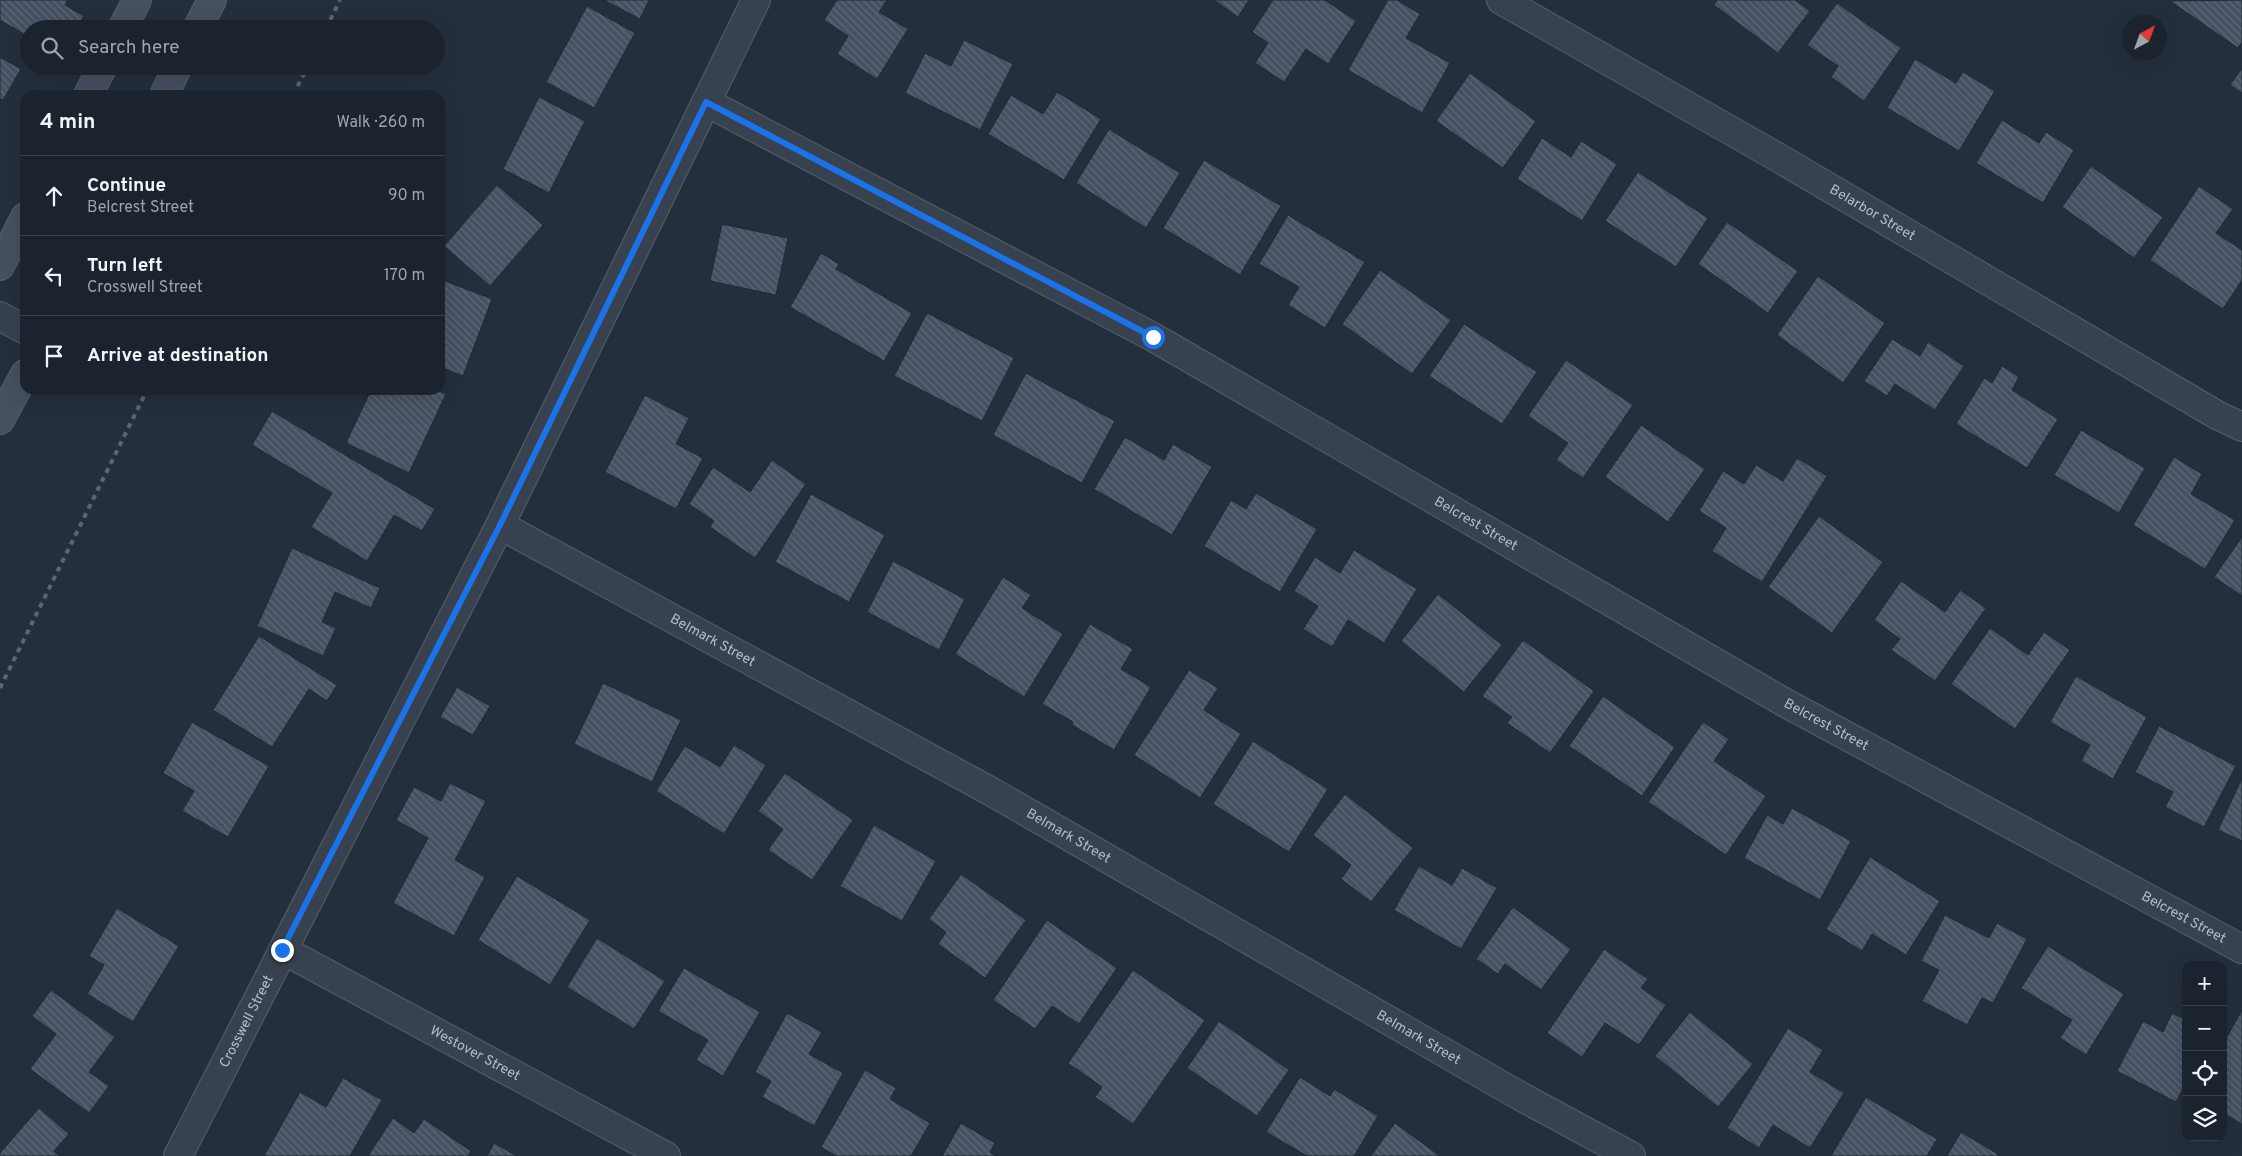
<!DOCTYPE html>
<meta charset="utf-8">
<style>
:root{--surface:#1b232e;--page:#242b36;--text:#f1f3f6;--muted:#a0a4aa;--line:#39404a}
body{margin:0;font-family:Overpass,sans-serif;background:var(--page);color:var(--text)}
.controls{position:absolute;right:15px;bottom:15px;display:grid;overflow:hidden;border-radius:10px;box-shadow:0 5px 20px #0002}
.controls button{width:45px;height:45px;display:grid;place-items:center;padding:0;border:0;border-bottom:1px solid var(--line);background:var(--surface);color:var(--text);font:25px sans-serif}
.compass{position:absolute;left:2122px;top:15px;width:45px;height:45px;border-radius:50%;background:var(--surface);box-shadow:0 5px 20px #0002;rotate:41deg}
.stop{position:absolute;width:15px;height:15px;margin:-11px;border:4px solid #1a73e8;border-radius:50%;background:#fff}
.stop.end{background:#1a73e8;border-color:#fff;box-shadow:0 1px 5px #0008}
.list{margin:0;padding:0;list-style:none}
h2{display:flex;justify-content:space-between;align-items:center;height:65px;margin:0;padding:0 20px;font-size:21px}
h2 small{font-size:16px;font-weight:400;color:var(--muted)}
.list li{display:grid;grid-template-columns:32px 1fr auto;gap:15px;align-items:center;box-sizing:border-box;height:80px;padding:0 20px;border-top:1px solid var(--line)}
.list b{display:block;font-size:19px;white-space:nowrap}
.list p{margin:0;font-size:16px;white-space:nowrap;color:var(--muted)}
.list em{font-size:16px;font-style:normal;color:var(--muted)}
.icon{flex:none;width:28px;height:28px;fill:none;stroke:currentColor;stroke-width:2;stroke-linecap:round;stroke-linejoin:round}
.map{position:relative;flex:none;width:2242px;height:1156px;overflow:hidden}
.search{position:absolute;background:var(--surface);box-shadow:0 5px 20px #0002;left:20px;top:20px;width:425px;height:55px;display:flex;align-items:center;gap:12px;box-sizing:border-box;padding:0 18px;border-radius:28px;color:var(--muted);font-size:19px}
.panel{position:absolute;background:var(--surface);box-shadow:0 5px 20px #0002;left:20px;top:90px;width:425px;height:305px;border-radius:15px}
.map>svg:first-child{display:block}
.building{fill:url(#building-back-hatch);stroke:#1f2835}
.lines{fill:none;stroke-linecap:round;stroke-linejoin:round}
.minor-casing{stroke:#565f6c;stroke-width:30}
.secondary-casing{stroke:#565f6c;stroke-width:30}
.minor{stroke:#38414e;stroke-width:28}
.secondary{stroke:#465061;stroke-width:28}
.rail{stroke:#5a6575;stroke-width:4;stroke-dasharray:5 5;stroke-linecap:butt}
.route{stroke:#1a73e8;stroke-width:6}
.labels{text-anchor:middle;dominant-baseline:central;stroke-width:4;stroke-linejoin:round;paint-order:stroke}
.street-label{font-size:14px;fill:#b4bcc9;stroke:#1d2633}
</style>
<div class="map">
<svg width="2242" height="1156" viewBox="0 0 2242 1156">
<defs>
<pattern id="building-back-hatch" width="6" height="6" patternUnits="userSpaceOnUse" patternTransform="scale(1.25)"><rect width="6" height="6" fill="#455162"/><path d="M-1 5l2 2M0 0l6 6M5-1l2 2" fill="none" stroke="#5d6877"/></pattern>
</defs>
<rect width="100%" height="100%" fill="#242f3e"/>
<g class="building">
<polygon points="0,0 68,0 65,5 84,16 77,29 29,29 29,37 0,20"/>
<polygon points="604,0 649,0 640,19"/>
<polygon points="837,0 887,0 879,12 908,29 877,79 837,54 848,36 824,20"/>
<polygon points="1214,0 1249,0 1238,17"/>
<polygon points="1273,0 1325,0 1356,21 1328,64 1306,49 1284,82 1255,63 1268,43 1252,32"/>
<polygon points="1388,0 1397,0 1420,14 1406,38 1450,63 1422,113 1348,70"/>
<polygon points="1717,0 1795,0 1810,11 1778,53 1714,5"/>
<polygon points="2242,0 2242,42 2238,48 2170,1"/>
<polygon points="1837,3 1901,48 1864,101 1831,77 1838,66 1807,45"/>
<polygon points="587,6 635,33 594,108 546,82"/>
<polygon points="964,40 1013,64 980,130 905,93 925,53 951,66"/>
<polygon points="0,57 21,69 3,100 0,99"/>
<polygon points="1915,59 1956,83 1963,72 1995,91 1959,151 1887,108"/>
<polygon points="2242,68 2242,93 2230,85"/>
<polygon points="1470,73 1536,121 1503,168 1436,121"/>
<polygon points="1057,92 1101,119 1064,180 988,134 1011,95 1043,114"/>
<polygon points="539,97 585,121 549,193 503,169"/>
<polygon points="2002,120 2039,143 2046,132 2074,150 2043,203 1976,163"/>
<polygon points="1109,129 1180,173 1146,228 1076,183"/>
<polygon points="1542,138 1571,157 1581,141 1617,164 1582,221 1517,179"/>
<polygon points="1204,160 1281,206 1240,275 1163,228"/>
<polygon points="2091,166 2163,217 2134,258 2062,207"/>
<polygon points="1638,172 1708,218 1676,267 1605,221"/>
<polygon points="497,185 543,225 490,286 444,246"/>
<polygon points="2199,186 2233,209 2216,233 2242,250 2242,280 2223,309 2150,260"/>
<polygon points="1288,215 1365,262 1325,328 1288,305 1299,287 1259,264"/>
<polygon points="1727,222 1798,271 1768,313 1698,264"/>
<polygon points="722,224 788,238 776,295 710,281"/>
<polygon points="821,253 839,264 836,269 912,313 884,361 790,307"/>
<polygon points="1380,270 1451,320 1412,374 1342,324"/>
<polygon points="1818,276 1885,323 1843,383 1777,335"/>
<polygon points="445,281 492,299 463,376 440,367 440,295"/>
<polygon points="927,313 1014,358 982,421 894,376"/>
<polygon points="1464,324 1537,372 1502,424 1429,376"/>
<polygon points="1892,339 1920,356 1928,342 1964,366 1935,410 1895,384 1887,396 1864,381"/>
<polygon points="1566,360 1633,405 1583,478 1556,460 1568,443 1528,416"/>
<polygon points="2002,366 2019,377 2012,390 2058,419 2027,468 1956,424 1984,378 1992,383"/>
<polygon points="1026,373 1115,421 1082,483 993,435"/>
<polygon points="371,390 437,390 446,394 409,473 346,443"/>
<polygon points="645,395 689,418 676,444 703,458 676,509 605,472"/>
<polygon points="272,411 435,509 422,531 394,515 367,561 311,527 332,493 252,445"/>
<polygon points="1641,425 1705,469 1668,522 1605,477"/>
<polygon points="2081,430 2145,468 2119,513 2054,475"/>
<polygon points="1125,437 1164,460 1173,444 1212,467 1172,535 1094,489"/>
<polygon points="2174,457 2202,474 2191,494 2235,520 2205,569 2133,525"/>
<polygon points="1797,458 1827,476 1762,582 1712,551 1726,528 1699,511 1723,471 1744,484 1756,465 1783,481"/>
<polygon points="772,460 806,484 755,558 710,527 714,521 689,504 713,467 750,492"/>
<polygon points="1256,493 1317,529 1280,592 1204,546 1231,500 1246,509"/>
<polygon points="811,494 885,535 849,602 775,562"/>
<polygon points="1819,516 1883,562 1832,633 1768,587"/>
<polygon points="2242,537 2242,596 2214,577"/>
<polygon points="292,548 380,588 371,608 335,592 322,622 336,628 323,656 257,626"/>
<polygon points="1354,550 1417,589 1384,643 1348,620 1332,647 1303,629 1318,606 1294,591 1315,557 1340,573"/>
<polygon points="893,561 965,599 939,650 867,612"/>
<polygon points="1003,577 1031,595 1022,608 1063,634 1024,697 955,654"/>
<polygon points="1901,581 1945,612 1960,590 1986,608 1935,681 1891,650 1900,639 1874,620"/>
<polygon points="1438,594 1502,645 1464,692 1401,641"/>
<polygon points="1090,624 1133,649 1121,669 1151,687 1114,750 1072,725 1073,722 1042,704"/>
<polygon points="1990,628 2028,655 2044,632 2070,650 2015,729 1951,684"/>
<polygon points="259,636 337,685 327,701 309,689 272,747 213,710"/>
<polygon points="1523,640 1594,691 1550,753 1507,723 1512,717 1482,696"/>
<polygon points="1189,670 1218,688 1204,710 1241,734 1200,798 1134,755"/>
<polygon points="2076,676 2147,717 2113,779 2081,761 2090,745 2050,722"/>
<polygon points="603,683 681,720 652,782 574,744"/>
<polygon points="457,687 490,706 473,735 440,717"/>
<polygon points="1603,696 1675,747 1642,796 1569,746"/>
<polygon points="192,722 269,766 228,837 182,811 194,791 163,773"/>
<polygon points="1703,722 1729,739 1714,761 1766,796 1726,855 1648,802"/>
<polygon points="2159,726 2236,766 2204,827 2165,807 2173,792 2135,772"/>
<polygon points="1253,741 1328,789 1289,852 1213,804"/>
<polygon points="734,745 766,765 724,834 656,791 685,746 720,767"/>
<polygon points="785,773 853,820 812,880 768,850 783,829 758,811"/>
<polygon points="2242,778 2242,841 2218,830"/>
<polygon points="450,783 486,801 455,860 485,877 454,936 393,903 428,838 396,820 414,787 441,801"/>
<polygon points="1345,794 1413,848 1371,902 1341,879 1351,865 1313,835"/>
<polygon points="1792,808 1851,841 1820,900 1744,858 1767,815 1783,824"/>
<polygon points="874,825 936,861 902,921 840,886"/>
<polygon points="1870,857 1940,901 1906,955 1872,934 1862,951 1826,929"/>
<polygon points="1419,866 1452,885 1462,868 1497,888 1461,949 1394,910"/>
<polygon points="961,874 1026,920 985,978 938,944 946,932 929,919"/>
<polygon points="517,876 590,920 550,985 478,940"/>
<polygon points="1513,907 1571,949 1541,990 1505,964 1498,974 1476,959"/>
<polygon points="117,908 179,946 133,1022 87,994 104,965 89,956"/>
<polygon points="1945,915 1989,938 1997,923 2027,939 1993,1003 1982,998 1967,1025 1922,1001 1939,970 1921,961"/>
<polygon points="1047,920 1117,968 1079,1024 1052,1006 1035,1029 993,1000"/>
<polygon points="597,938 665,981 634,1029 567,987"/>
<polygon points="2048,946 2124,994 2086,1055 2060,1038 2072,1020 2021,988"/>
<polygon points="1604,949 1648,979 1641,988 1666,1005 1639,1045 1605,1023 1582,1057 1547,1033"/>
<polygon points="684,968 760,1012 723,1076 696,1060 708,1040 658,1011"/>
<polygon points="1133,970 1205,1020 1133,1124 1095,1097 1102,1087 1068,1063"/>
<polygon points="51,990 115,1037 89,1072 109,1086 89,1113 30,1069 56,1034 32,1016"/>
<polygon points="2242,1010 2242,1124 2223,1113 2223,1044"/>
<polygon points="1690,1012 1753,1064 1718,1107 1655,1056"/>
<polygon points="787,1013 822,1032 809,1054 843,1073 814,1126 762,1097 771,1081 755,1072"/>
<polygon points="2172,1013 2186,1020 2186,1083 2176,1102 2117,1071 2143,1021 2163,1032"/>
<polygon points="1219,1021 1289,1070 1257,1116 1187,1068"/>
<polygon points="1788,1028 1823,1050 1810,1072 1844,1093 1810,1148 1773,1125 1759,1148 1727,1128"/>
<polygon points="865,1070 896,1088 890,1099 930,1123 911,1156 836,1156 821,1147"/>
<polygon points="1300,1077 1330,1096 1334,1089 1378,1116 1354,1156 1307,1156 1266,1132"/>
<polygon points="343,1078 382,1100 350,1156 264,1156 300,1092 326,1107"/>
<polygon points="1866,1097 1937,1139 1927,1156 1831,1156"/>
<polygon points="39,1108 69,1134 54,1151 60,1156 0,1156 0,1153"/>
<polygon points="393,1118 414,1133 424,1119 471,1151 468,1156 368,1156"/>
<polygon points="961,1123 995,1143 990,1152 996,1156 942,1156"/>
<polygon points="1395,1123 1440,1156 1371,1156"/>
<polygon points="1961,1132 2001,1156 1947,1156"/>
<polygon points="494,1143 517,1156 487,1156"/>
</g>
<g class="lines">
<defs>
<g id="minor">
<path id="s1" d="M1501,0L1772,154L2217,415L2242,427"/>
<path id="s2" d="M706,102L1153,337L1782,701L2242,949"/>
<polyline points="0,316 25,330"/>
<path id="s3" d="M500,525L992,792L1520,1096L1631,1156"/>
<path id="s4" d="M283,950L666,1156"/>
<path id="s5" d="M178,1156L500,525L756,0"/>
</g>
<g id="secondary">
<polyline points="122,29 137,0"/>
<polyline points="197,29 212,0"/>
<polyline points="88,95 103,66"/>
<polyline points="164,95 178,66"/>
<polyline points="0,266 25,217"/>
<polyline points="0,420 25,374"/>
</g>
</defs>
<use href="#minor" class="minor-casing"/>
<use href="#secondary" class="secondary-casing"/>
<use href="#minor" class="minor"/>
<use href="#secondary" class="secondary"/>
<g class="rail">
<polyline points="326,29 340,0"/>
<polyline points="293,95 308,66"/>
<polyline points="0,688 147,390"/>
</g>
</g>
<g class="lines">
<polyline class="route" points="282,950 500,525 706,102 1153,337"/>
</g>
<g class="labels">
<g class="street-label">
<text stroke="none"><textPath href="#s1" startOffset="428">Belarbor Street</textPath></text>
<text stroke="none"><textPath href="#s2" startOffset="878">Belcrest Street</textPath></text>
<text stroke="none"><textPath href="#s3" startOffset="242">Belmark Street</textPath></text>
<text stroke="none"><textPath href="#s2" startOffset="1282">Belcrest Street</textPath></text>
<text stroke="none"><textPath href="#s3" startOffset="648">Belmark Street</textPath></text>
<text stroke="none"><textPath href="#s2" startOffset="1688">Belcrest Street</textPath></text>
<text stroke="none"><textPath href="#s5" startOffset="151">Crosswell Street</textPath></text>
<text stroke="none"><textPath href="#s3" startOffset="1052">Belmark Street</textPath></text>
<text stroke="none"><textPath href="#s4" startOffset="218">Westover Street</textPath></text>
</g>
</g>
</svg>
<div class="controls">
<button>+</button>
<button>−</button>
<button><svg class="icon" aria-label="locate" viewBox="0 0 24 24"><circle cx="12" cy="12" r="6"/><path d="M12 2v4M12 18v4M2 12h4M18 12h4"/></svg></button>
<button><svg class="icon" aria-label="layers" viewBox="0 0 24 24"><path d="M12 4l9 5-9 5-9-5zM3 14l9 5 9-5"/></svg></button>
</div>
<svg class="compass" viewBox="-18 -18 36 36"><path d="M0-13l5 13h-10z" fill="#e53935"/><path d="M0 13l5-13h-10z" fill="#a0a4aa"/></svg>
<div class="stop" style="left:1153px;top:337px"></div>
<div class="stop end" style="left:282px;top:950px"></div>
<div class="search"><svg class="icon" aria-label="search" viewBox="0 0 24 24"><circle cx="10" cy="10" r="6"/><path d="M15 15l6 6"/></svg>Search here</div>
<section class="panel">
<h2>4 min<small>Walk · 260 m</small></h2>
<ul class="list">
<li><svg class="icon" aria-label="ahead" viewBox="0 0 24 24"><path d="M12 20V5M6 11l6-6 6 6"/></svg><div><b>Continue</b><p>Belcrest Street</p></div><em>90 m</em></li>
<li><svg class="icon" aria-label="left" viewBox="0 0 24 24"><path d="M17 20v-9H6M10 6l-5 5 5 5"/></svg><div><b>Turn left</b><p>Crosswell Street</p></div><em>170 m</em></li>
<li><svg class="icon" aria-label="arrive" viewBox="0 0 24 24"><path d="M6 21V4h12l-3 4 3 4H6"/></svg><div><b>Arrive at destination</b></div></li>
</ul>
</section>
</div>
